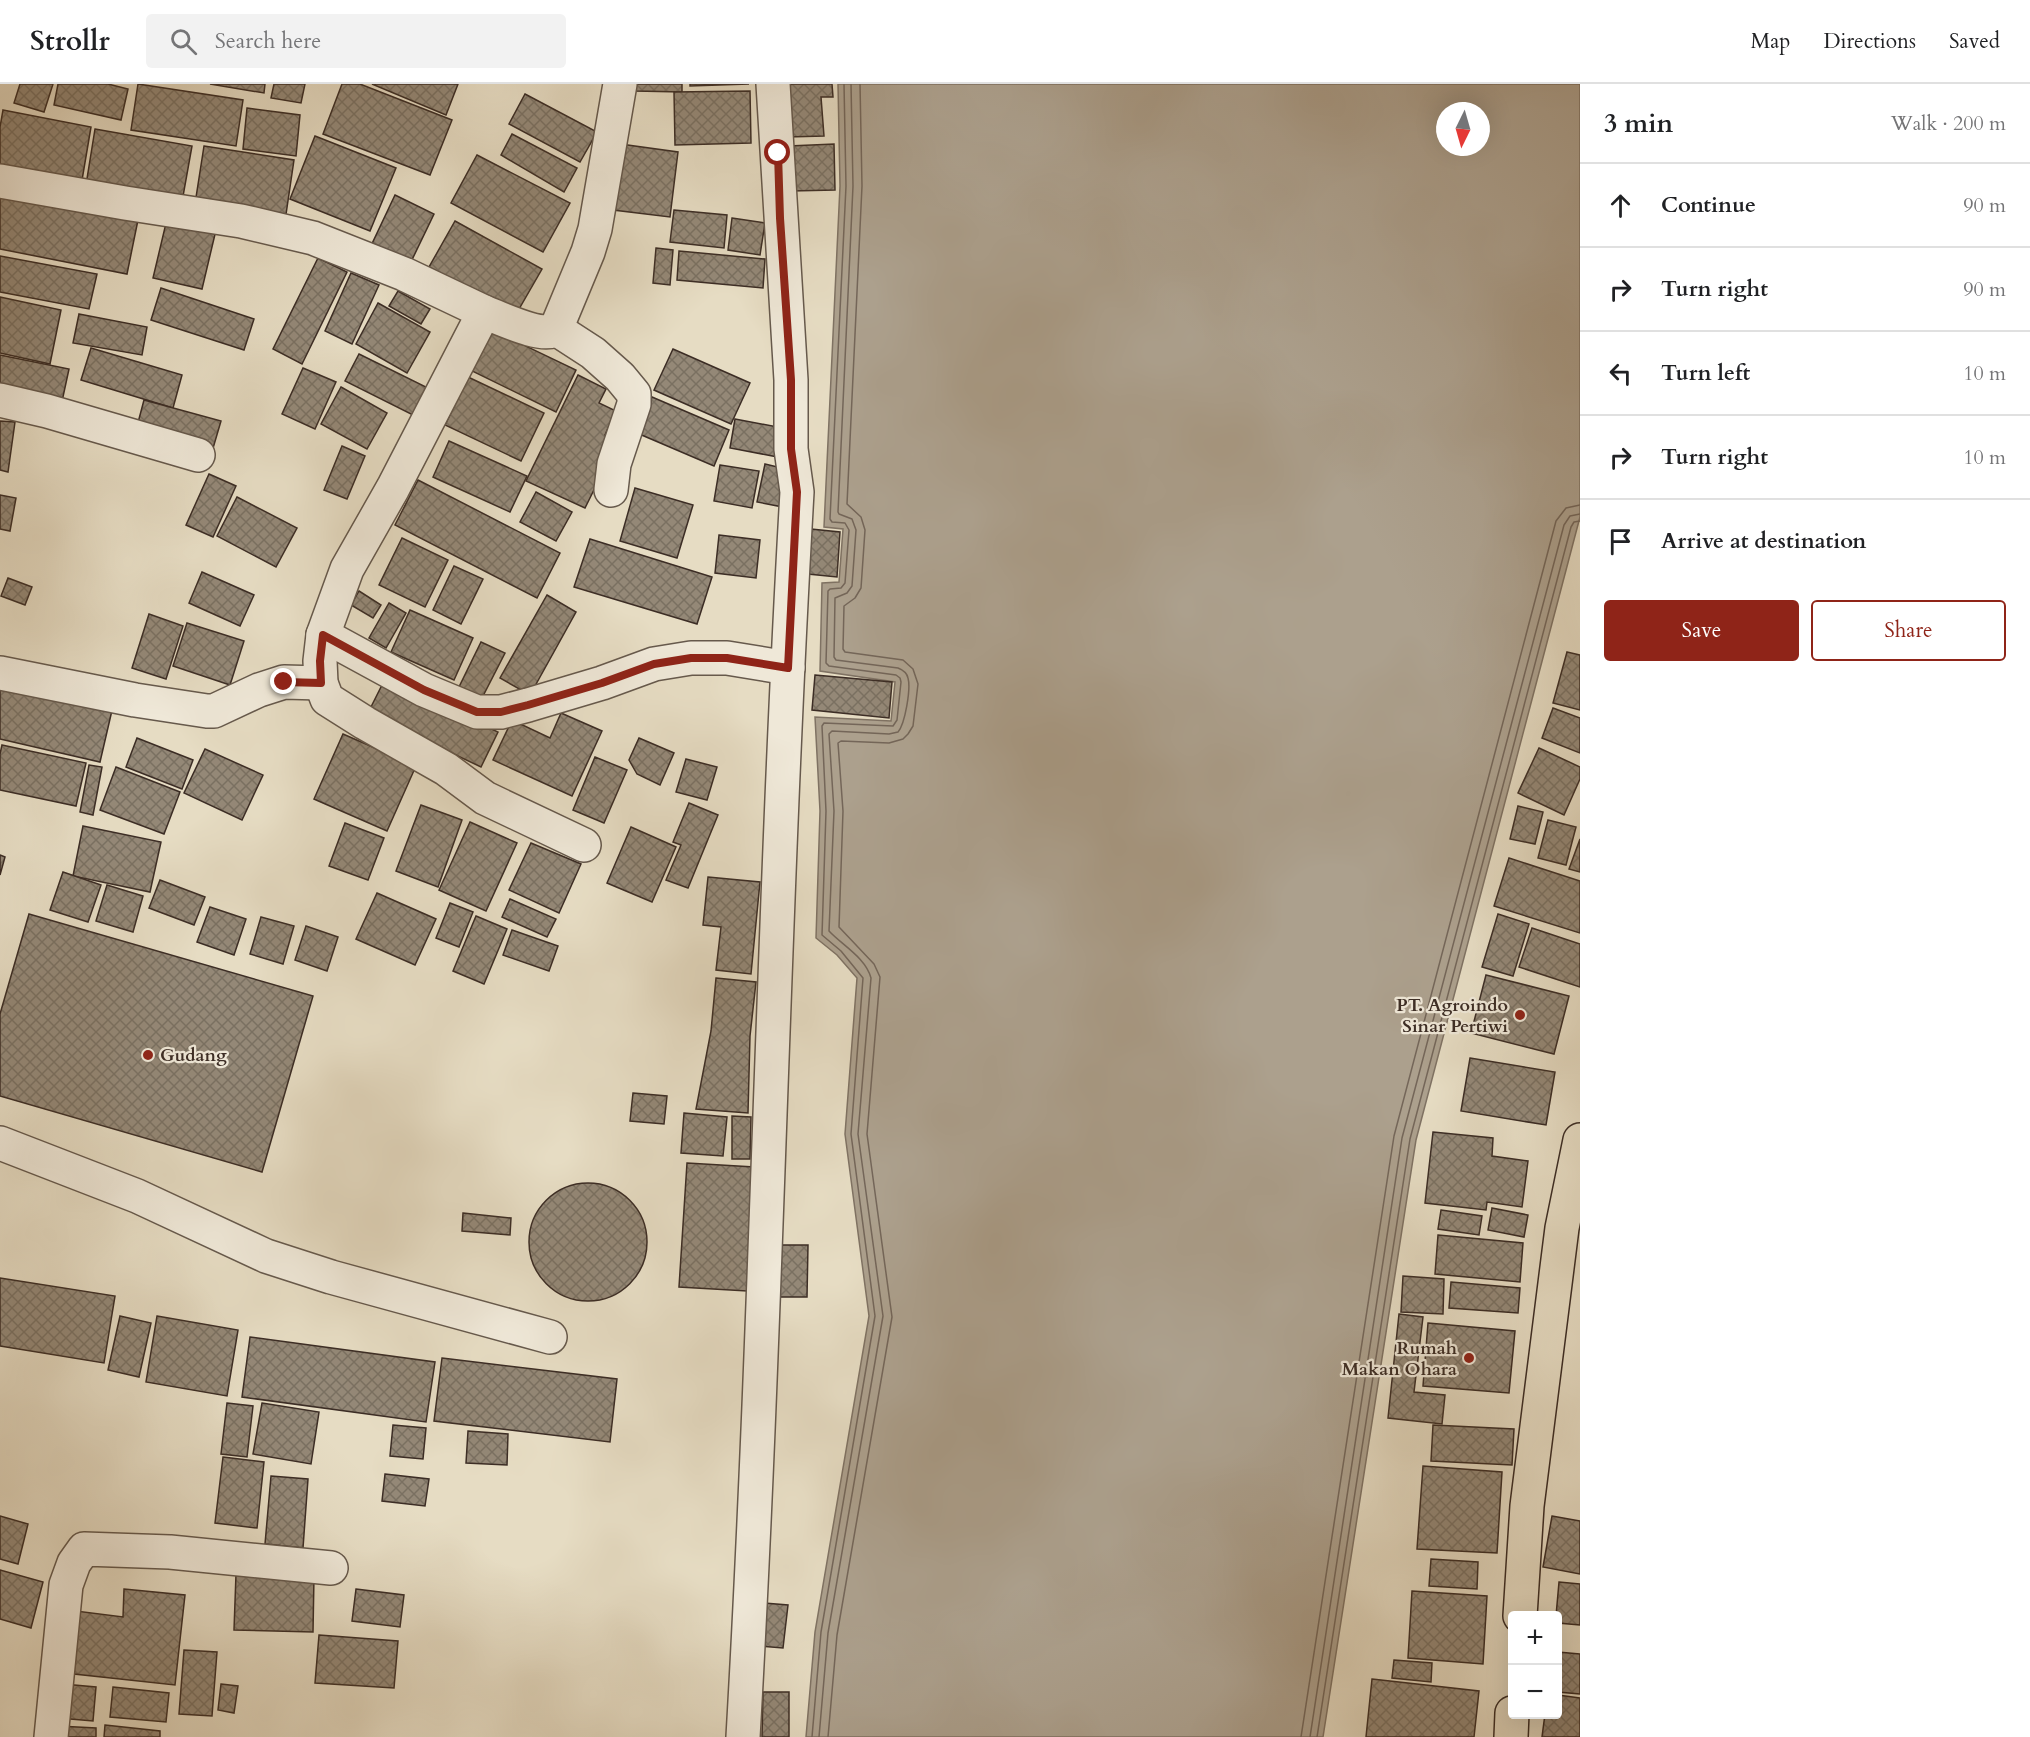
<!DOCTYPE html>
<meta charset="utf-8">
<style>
:root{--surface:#fff;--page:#f2f2f2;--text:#202124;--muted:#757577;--line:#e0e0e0;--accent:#8f2418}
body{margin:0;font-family:Cardo,serif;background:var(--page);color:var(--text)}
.controls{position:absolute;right:18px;bottom:18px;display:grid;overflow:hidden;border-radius:6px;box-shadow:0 6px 24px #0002}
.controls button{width:54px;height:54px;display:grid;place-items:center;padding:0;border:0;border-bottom:2px solid var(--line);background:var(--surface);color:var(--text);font:30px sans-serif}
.compass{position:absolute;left:1436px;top:18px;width:54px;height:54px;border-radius:50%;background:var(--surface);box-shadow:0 6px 24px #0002;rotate:185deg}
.stop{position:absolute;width:18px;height:18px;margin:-14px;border:4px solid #8f2418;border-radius:50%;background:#fff}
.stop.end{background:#8f2418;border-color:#fff;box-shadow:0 2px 6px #0008}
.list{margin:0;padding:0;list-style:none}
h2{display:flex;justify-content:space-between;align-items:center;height:78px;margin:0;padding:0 24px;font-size:26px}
h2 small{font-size:20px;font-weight:400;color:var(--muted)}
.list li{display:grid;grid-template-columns:39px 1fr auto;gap:18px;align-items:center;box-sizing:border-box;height:84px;padding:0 24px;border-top:2px solid var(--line)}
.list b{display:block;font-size:22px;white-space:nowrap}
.list em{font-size:20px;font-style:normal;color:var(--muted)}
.actions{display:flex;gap:12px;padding:18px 24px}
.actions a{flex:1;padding:14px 0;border:2px solid var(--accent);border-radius:6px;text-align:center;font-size:21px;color:var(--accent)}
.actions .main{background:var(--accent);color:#fff}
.icon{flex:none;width:33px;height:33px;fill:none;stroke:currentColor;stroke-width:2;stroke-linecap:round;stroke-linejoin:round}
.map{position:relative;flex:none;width:1580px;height:1653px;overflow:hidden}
header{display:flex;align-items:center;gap:36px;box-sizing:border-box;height:84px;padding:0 30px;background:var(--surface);border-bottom:2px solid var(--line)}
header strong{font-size:28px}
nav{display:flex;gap:33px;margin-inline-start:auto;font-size:21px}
.search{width:420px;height:54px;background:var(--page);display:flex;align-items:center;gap:15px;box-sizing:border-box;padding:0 21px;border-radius:6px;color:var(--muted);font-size:22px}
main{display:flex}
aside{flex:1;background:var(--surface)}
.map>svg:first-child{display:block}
.water{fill:#aca08d;stroke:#7f7263;stroke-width:1.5;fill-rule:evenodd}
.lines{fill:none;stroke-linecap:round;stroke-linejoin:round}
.shore{stroke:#746659;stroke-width:1.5}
.building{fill:url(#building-cross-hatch);stroke:#3c2d25;stroke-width:1.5}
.minor-casing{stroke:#66594c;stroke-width:36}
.highway-casing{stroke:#3c2d25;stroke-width:36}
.minor{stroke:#efe8d8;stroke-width:33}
.highway{stroke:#e6dcc3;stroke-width:33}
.route{stroke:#8f2418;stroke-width:8}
.poi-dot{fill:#8f2418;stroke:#efe8d8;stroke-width:2}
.labels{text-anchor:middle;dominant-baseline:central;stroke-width:4.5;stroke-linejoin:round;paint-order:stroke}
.poi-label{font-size:18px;font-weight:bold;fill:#3c2d25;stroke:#efe8d8;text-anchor:end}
</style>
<header>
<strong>Strollr</strong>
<div class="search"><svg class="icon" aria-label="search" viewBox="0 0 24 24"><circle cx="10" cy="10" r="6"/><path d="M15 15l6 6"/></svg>Search here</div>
<nav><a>Map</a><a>Directions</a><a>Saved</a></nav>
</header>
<main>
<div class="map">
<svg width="1580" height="1653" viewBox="0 0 1580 1653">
<defs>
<pattern id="building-cross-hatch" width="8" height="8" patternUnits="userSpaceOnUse" patternTransform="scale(1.5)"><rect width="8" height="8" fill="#948877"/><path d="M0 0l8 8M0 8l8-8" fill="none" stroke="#7a7061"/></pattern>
</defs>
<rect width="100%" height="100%" fill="#e6dcc3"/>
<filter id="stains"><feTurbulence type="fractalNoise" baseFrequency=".00333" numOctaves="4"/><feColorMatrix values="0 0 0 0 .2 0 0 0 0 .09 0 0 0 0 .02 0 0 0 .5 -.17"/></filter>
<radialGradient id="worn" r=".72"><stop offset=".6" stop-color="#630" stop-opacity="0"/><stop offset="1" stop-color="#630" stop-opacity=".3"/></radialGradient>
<path class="water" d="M838,0H1580V433L1416,1056L1323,1653H806L815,1548L869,1232L845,1050L857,894L837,871L816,854L820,727L815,633L891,637L895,598L820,587L822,499L839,498L843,445L824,443L840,102ZM1445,27H1481V63H1445Z"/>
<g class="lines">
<g class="shore">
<polyline points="812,1653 821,1548 875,1232 851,1050 863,894 841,867 822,851 826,727 822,642 824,639 893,642 897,636 901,598 900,594 896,591 829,582 826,579 828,507 830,505 841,504 845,499 849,446 845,439 832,438 830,435 846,102 844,0"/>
<path d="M819,1653L828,1549L883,1232L858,1050L871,894C866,874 842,861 829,847L834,727L829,650L832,647L889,650L898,648C905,640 911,605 908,594C907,589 903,586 898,584L836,576L834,573L835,514L847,509L852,502L856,446L852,435L839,430L838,428L853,102L851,0"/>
<polyline points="828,1653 837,1551 892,1233 867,1050 880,893 874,880 839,843 843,727 838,659 841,657 889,659 903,655 908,650 913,642 918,600 913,585 903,576 845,568 843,565 844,522 855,514 861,504 865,446 861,433 847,420 862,102 860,0"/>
<polyline points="1301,1653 1394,1052 1556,437 1566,424 1580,421"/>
<polyline points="1310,1653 1402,1054 1564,441 1570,432 1580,430"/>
<polyline points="1317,1653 1410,1055 1571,443 1574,438 1580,437"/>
</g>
</g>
<g class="building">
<polygon points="20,0 53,0 44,28 14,19"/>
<polygon points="58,0 108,0 128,5 121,36 54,21"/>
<polygon points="138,0 243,16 236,62 131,46"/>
<polygon points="210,0 265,0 264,9"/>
<polygon points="274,0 305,0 301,19 271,14"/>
<polygon points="342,0 360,0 452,36 430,91 323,50"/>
<polygon points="372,0 458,0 446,31"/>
<polygon points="636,0 682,0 682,8 635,7"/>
<polygon points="690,0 749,0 690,2"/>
<polygon points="785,0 832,0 833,13 821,13 824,52 787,53"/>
<polygon points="750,7 751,59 675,61 674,8"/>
<polygon points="525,10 597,48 580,78 509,40"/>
<polygon points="247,24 300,31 296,72 243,65"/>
<polygon points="3,26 91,43 81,102 0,87 0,43"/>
<polygon points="95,45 192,62 182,118 86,101"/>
<polygon points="512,50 577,84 564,108 501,71"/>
<polygon points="315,52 396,84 370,147 290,115"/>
<polygon points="613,59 678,68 670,133 605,125"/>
<polygon points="834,60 835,106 791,107 789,62"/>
<polygon points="204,62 294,76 285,137 195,120"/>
<polygon points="477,71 570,119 543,168 451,119"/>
<polygon points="0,104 139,131 127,190 0,165"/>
<polygon points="395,111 434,130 409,182 370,164"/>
<polygon points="674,126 727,131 724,164 670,158"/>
<polygon points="732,134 765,139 760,171 728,166"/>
<polygon points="167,135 216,146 202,205 153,194"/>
<polygon points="455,137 542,185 515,232 429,183"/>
<polygon points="656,164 673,166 670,201 653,199"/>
<polygon points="679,167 765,175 763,204 677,196"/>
<polygon points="0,172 97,190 89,225 0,208"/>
<polygon points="318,174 347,188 302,280 273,265"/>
<polygon points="351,189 379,201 352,260 325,247"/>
<polygon points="161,204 254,235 244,266 151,236"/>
<polygon points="398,207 430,225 421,240 389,222"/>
<polygon points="0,213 61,226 50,280 0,269"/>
<polygon points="378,219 430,248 407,289 356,260"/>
<polygon points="79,230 147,243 142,271 73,259"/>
<polygon points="486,243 576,286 556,328 466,284"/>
<polygon points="91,264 182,291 173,324 81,296"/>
<polygon points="673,265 750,299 731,340 654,306"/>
<polygon points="359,270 428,304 415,332 345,297"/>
<polygon points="0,271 69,285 61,322 0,310"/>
<polygon points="303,284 336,298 315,345 282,330"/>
<polygon points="578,291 606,305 599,319 616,327 605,351 618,357 585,424 526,397"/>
<polygon points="468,293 544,329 521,377 445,341"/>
<polygon points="341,303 387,329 367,365 321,340"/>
<polygon points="652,313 729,346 714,382 637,349"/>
<polygon points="144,316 221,337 211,371 135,350"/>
<polygon points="735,335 783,344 778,373 730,364"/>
<polygon points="0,337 15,338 8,388 0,386"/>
<polygon points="449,357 527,392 510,428 433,393"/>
<polygon points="342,362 365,372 347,415 324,406"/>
<polygon points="765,380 790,386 783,423 757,418"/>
<polygon points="720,381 759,387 752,424 714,417"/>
<polygon points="209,390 236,402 213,453 186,441"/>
<polygon points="418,396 560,469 537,514 395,441"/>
<polygon points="635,404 693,421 677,474 620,457"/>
<polygon points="536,408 572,428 556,457 520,438"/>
<polygon points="0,411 16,414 10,447 0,445"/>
<polygon points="237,413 297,444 276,483 217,452"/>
<polygon points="801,444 840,448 837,493 798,489"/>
<polygon points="719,451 760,456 756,494 715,489"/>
<polygon points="402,454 448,476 425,523 379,501"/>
<polygon points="590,455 712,493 697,540 574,503"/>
<polygon points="454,482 483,495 461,540 433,526"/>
<polygon points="202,488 254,511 240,542 189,519"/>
<polygon points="8,494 32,503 25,521 1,512"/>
<polygon points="359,507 381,521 373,534 351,521"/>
<polygon points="547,511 576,528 530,611 500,594"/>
<polygon points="389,519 406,529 386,564 369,554"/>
<polygon points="410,526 473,554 454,596 391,568"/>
<polygon points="149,530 183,542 166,595 132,584"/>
<polygon points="187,539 244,557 230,601 173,582"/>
<polygon points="481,558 505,569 482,614 459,603"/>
<polygon points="1567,568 1580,571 1580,626 1553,619"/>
<polygon points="815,591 892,598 889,634 812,626"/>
<polygon points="0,595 113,622 100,678 0,655"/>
<polygon points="385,595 498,648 481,683 368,629"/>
<polygon points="1553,624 1580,634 1580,669 1542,654"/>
<polygon points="561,629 602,647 572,712 493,676 512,636 550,654"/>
<polygon points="343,650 416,682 387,747 314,715"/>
<polygon points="137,654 193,676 182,705 126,683"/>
<polygon points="639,654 674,669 660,701 637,690 629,676"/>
<polygon points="2,661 86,679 76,722 0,706 0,670"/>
<polygon points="1539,664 1580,683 1580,695 1564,731 1518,709"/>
<polygon points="205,665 263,691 242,736 184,709"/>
<polygon points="595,673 627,686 604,739 573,726"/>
<polygon points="686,675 717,683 707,716 676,708"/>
<polygon points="89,681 102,683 93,731 80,728"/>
<polygon points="116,683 180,708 164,750 100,726"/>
<polygon points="689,719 718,731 688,804 666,796 681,761 673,758"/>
<polygon points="421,721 462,736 438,803 396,787"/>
<polygon points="1518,722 1543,728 1535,760 1510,755"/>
<polygon points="1548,736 1576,743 1566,781 1538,774"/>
<polygon points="470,738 517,759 486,827 439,806"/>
<polygon points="345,739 384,754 368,796 329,782"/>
<polygon points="83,742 161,758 150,808 73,792"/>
<polygon points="631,743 676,763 652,818 607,799"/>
<polygon points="1580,755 1580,788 1569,785"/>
<polygon points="531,759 581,780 559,829 509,806"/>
<polygon points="0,771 5,773 0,791"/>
<polygon points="1509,774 1580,797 1580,849 1494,822"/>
<polygon points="63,788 101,801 88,838 50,826"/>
<polygon points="708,793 760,798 751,890 716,886 721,843 703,841"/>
<polygon points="160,796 205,813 194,841 149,824"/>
<polygon points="107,801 143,812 133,848 96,837"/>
<polygon points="377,809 436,835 415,881 356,855"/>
<polygon points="510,815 556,835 547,853 502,833"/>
<polygon points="450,819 473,828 459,863 436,854"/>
<polygon points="210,823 246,835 234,871 197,858"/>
<polygon points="29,830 313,912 262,1088 0,1012 0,930"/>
<polygon points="1498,830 1529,840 1513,892 1482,883"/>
<polygon points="476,832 507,845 484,900 453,887"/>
<polygon points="261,833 294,842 283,880 250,870"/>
<polygon points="306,842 338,853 327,887 295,876"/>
<polygon points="1532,844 1580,860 1580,903 1519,883"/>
<polygon points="512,846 558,862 549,887 503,871"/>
<polygon points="1486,891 1569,912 1554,970 1471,949"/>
<polygon points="716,894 756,898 750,952 748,1029 696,1025 711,947"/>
<polygon points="1470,974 1555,988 1546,1041 1461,1027"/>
<polygon points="633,1009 667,1012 664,1040 630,1037"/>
<polygon points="684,1029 727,1033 723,1072 681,1069"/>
<polygon points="732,1032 751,1033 750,1075 732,1075"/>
<polygon points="1433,1048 1493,1054 1492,1072 1528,1077 1522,1123 1487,1118 1486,1126 1425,1119"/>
<polygon points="687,1079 754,1083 747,1207 679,1203"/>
<circle cx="588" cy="1158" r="59"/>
<polygon points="1492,1124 1528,1131 1524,1153 1488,1146"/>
<polygon points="1441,1126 1482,1132 1479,1151 1438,1145"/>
<polygon points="463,1129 511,1134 510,1151 462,1147"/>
<polygon points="1438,1151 1523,1159 1520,1198 1435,1190"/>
<polygon points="777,1161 808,1161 807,1213 776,1213"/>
<polygon points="1403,1192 1444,1195 1443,1230 1401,1228"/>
<polygon points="0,1194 115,1212 104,1279 0,1262"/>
<polygon points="1451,1198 1520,1204 1518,1229 1449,1224"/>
<polygon points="1399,1230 1423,1233 1414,1308 1445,1311 1442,1340 1388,1334"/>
<polygon points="120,1232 151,1239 139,1293 108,1286"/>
<polygon points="157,1232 238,1246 227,1312 146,1298"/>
<polygon points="1428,1239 1515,1247 1509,1309 1423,1302"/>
<polygon points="250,1253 435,1278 426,1338 242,1313"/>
<polygon points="442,1274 617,1295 610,1358 434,1337"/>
<polygon points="227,1319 253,1322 247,1373 221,1370"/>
<polygon points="262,1319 319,1328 311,1380 253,1370"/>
<polygon points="393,1341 426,1344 423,1375 390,1372"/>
<polygon points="1433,1341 1514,1345 1512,1381 1431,1377"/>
<polygon points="468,1347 508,1350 507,1381 466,1379"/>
<polygon points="223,1373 264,1378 257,1444 215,1439"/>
<polygon points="1423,1382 1502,1388 1497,1469 1417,1465"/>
<polygon points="385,1390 429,1395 425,1422 382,1417"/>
<polygon points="271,1392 308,1395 303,1464 265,1460"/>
<polygon points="0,1432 28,1440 18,1480 0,1475"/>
<polygon points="1552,1432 1580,1437 1580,1490 1543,1483"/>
<polygon points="1431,1475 1478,1478 1477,1505 1429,1502"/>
<polygon points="0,1486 43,1498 31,1544 0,1535"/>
<polygon points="236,1490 314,1492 313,1548 234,1546"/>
<polygon points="1559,1498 1580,1500 1580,1541 1558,1539 1558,1532 1556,1532"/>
<polygon points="124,1505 185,1511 175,1601 65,1589 76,1527 123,1533"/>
<polygon points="356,1505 404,1511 400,1543 352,1537"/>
<polygon points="1412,1507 1487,1512 1483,1580 1408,1574"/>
<polygon points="764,1519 788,1521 783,1564 759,1562"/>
<polygon points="319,1551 398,1557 394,1604 315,1599"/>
<polygon points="184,1566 217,1568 212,1632 179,1630"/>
<polygon points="1558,1568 1580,1570 1580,1610 1558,1608"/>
<polygon points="1394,1576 1432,1579 1431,1598 1392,1594"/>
<polygon points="1372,1595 1479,1607 1474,1653 1366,1653"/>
<polygon points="63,1600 96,1603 93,1637 59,1634"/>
<polygon points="221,1600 238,1602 234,1629 218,1626"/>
<polygon points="113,1603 169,1609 166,1638 110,1633"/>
<polygon points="763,1608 789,1608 789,1653 762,1653"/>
<polygon points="1558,1611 1580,1614 1580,1653 1542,1653 1545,1630 1558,1630"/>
<polygon points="105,1641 160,1647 160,1653 104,1653"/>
<polygon points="58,1642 96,1644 96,1653 57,1653"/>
</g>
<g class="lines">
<defs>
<g id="minor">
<polyline points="0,97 125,119 241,137 313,154 404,190 484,228 393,404 347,485 323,551 320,577 321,599 327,615 365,639 446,685 485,714 584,761"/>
<path d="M484,228C498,233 545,256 556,245L588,168L595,145L620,0"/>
<polyline points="556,245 593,269 620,293 634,310 634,320 614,380 611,406"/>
<polyline points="0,316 47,327 198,371"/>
<polyline points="323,551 424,606 477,628 501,628 528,621 602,599 654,580 691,574 727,574 788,584"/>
<polyline points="0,589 135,616 207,627 214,627 259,606 284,598 321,599"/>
<polyline points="0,1059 137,1112 266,1172 331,1193 550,1253"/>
<polyline points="51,1653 66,1501 74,1479 84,1465 170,1468 331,1484"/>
<path d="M743,1653C767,1238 773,823 797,408L791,365V296L773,0"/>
</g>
<g id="highway">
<polyline points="1520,1532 1527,1422 1562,1144 1580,1056"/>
<polyline points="1511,1653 1512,1629"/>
</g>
</defs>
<use href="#minor" class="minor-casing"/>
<use href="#highway" class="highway-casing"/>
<use href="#minor" class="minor"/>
<use href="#highway" class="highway"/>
</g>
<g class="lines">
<polyline class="route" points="284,598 321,599 320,577 323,551 424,606 477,628 501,628 528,621 602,599 654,580 691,574 727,574 788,584 797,408 791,365 791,296 780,134 778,69"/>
</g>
<g class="poi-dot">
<circle cx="1520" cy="931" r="6"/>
<circle cx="148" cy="971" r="6"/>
<circle cx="1469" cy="1274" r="6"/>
</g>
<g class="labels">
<g class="poi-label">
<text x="1508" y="921">PT. Agroindo<tspan x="1508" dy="21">Sinar Pertiwi</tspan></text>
<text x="160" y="971" text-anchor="start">Gudang</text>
<text x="1457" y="1264">Rumah<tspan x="1457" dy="21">Makan Ohara</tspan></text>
</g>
</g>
<rect width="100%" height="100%" filter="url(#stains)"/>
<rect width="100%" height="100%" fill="url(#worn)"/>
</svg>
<div class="controls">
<button>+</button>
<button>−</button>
</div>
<svg class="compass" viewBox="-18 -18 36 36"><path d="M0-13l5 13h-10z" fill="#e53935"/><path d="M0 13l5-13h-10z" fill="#757577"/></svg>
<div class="stop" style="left:778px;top:69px"></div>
<div class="stop end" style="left:284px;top:598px"></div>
</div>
<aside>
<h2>3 min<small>Walk · 200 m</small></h2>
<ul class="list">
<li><svg class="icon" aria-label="ahead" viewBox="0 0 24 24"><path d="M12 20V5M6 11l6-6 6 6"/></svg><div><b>Continue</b></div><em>90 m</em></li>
<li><svg class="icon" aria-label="right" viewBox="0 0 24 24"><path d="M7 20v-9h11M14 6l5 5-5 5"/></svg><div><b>Turn right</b></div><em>90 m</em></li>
<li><svg class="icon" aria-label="left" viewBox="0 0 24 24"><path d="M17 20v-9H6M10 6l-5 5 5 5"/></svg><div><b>Turn left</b></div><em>10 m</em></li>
<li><svg class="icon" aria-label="right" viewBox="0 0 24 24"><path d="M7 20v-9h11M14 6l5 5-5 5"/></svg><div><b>Turn right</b></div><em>10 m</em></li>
<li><svg class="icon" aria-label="arrive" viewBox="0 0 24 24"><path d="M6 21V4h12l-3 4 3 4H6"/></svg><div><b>Arrive at destination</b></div></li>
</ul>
<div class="actions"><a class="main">Save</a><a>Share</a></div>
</aside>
</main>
